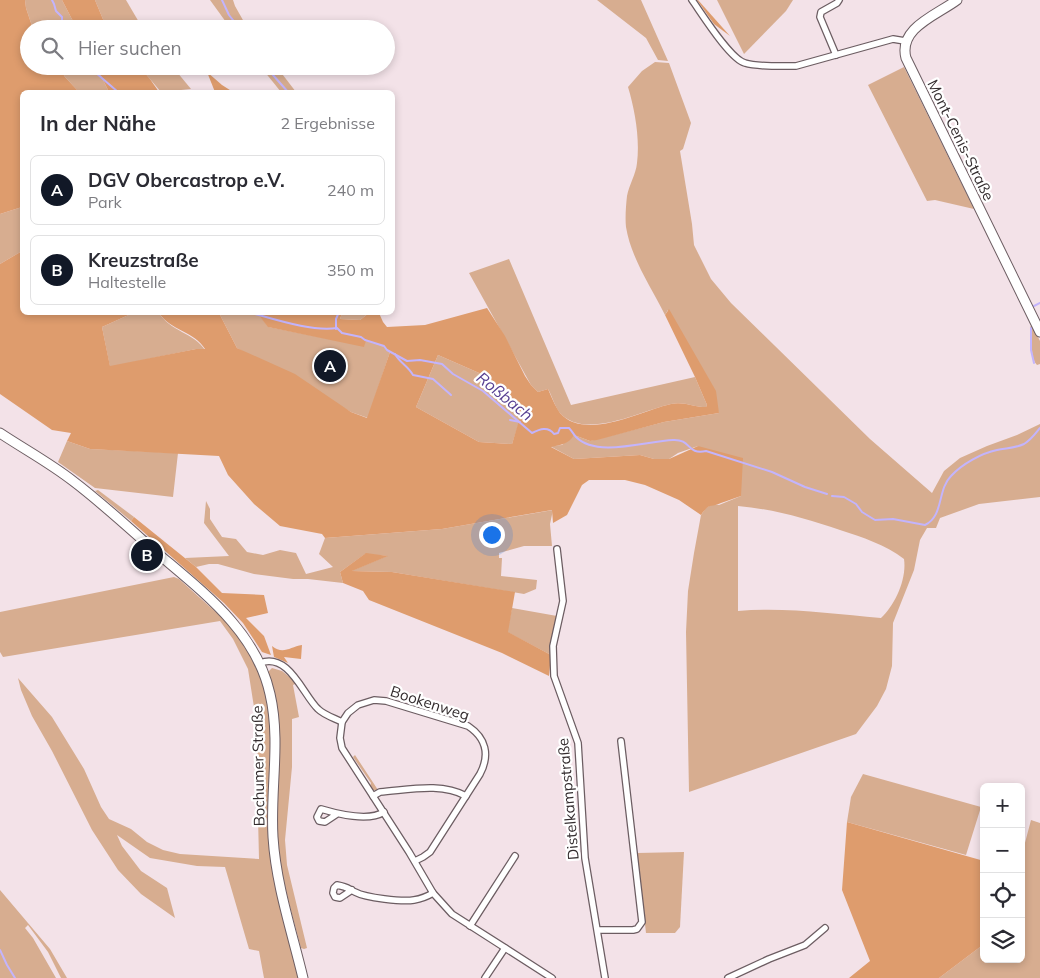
<!DOCTYPE html>
<html lang="de">
<meta charset="utf-8">
<style>
:root{--surface:#fff;--page:#f2f2f3;--text:#2b2b33;--muted:#7c7c81;--line:#e1e1e2;--accent:#111827}
body{margin:0;font-family:Mulish,sans-serif;background:var(--page);color:var(--text)}
.controls{position:absolute;right:15px;bottom:15px;display:grid;overflow:hidden;border-radius:8px;box-shadow:0 2px 8px #0003}
.controls button{width:45px;height:45px;display:grid;place-items:center;padding:0;border:0;border-bottom:1px solid var(--line);background:var(--surface);color:var(--text);font:25px sans-serif}
.you{position:absolute;left:491px;top:534px;width:18px;height:18px;margin:-12px;border:4px solid #fff;border-radius:50%;background:#1a73e8;box-shadow:0 0 0 8px #1a73e833}
.badge{display:grid;place-items:center;width:32px;height:32px;border-radius:50%;background:var(--accent);color:#fff;font-size:16px;font-weight:700}
.pin{position:absolute;translate:-50% -50%;border:2px solid #fff;box-shadow:0 1px 5px #0006}
.list{margin:0;padding:0;list-style:none}
h2{display:flex;justify-content:space-between;align-items:center;height:65px;margin:0;padding:0 20px;font-size:21px}
h2 small{font-size:16px;font-weight:400;color:var(--muted)}
.list li{display:grid;grid-template-columns:32px 1fr auto;gap:15px;align-items:center;box-sizing:border-box;height:70px;margin:0 10px 10px;padding:0 10px;border:1px solid var(--line);border-radius:8px}
.list b{display:block;font-size:19px;white-space:nowrap}
.list p{margin:0;font-size:16px;white-space:nowrap;color:var(--muted)}
.list em{font-size:16px;font-style:normal;color:var(--muted)}
.icon{flex:none;width:28px;height:28px;fill:none;stroke:currentColor;stroke-width:2;stroke-linecap:round;stroke-linejoin:round}
.map{position:relative;flex:none;width:1040px;height:978px;overflow:hidden}
.search{position:absolute;background:var(--surface);box-shadow:0 2px 8px #0003;left:20px;top:20px;width:375px;height:55px;display:flex;align-items:center;gap:12px;box-sizing:border-box;padding:0 18px;border-radius:28px;color:var(--muted);font-size:19px}
.panel{position:absolute;background:var(--surface);box-shadow:0 2px 8px #0003;left:20px;top:90px;width:375px;height:225px;border-radius:8px}
.map>svg:first-child{display:block}
.green{fill:#d7ad90;fill-rule:evenodd}
.forest{fill:#de9c6d;fill-rule:evenodd}
.lines{fill:none;stroke-linecap:round;stroke-linejoin:round}
.stream{stroke:#c3b4fc;stroke-width:2}
.minor-casing{stroke:#6c5d62;stroke-width:8}
.secondary-casing{stroke:#6c5d62;stroke-width:11}
.minor{stroke:#fff;stroke-width:5.5}
.secondary{stroke:#fff;stroke-width:9}
.labels{text-anchor:middle;dominant-baseline:central;stroke-width:4.5;stroke-linejoin:round;paint-order:stroke}
.street-label{font-size:15px;fill:#332c2e;stroke:#fff}
.water-label{font-size:16px;font-style:italic;fill:#563e91;stroke:#fff}
</style>
<div class="map">
<svg width="1040" height="978" viewBox="0 0 1040 978">
<rect width="100%" height="100%" fill="#f3e2e8"/>
<g class="green">
<polygon points="25,0 62,0 77,29 33,29 26,8"/>
<polygon points="95,0 126,0 143,29 107,29"/>
<polygon points="210,0 233,0 235,6 248,29 231,29"/>
<polygon points="597,0 641,0 668,61 658,60 646,38"/>
<polygon points="717,0 793,0 786,11 744,54"/>
<path d="M655,62L669,63L691,123L683,149L680,151L692,224L694,245L711,279L731,303L870,439L932,493L944,471L960,458L987,446L1017,435L1040,424V497L979,504L940,518L936,528H927L920,540L914,570L893,623L892,666L886,689L877,706L856,734L689,792L686,632L688,591L694,553L701,515L706,508L712,504L719,505L741,496L698,446L678,453L669,459H654L640,455L574,459L550,446L562,445L574,435L590,441L664,422L719,413L668,310L665,315C651,287 631,258 626,227C625,218 626,205 627,196C629,185 636,174 637,163C640,139 635,110 628,87L642,71ZM738,506C773,509 807,519 840,530C862,537 886,545 904,559C907,579 895,605 881,618C833,614 786,607 738,611Z"/>
<polygon points="58,66 96,66 109,92 79,92 65,77"/>
<polygon points="139,66 172,66 191,89 161,92"/>
<polygon points="260,66 276,66 296,92 281,92"/>
<polygon points="904,67 974,209 935,200 927,201 868,85"/>
<polygon points="22,207 22,251 0,264 0,214"/>
<path d="M509,259L571,405L695,377L707,405L706,407C694,407 683,401 671,404C643,410 585,441 560,413C555,407 552,396 548,389L538,392L531,385L469,273Z"/>
<path d="M133,313H159C170,331 194,333 205,350L196,349L110,367L102,327Z"/>
<polygon points="219,313 257,313 269,327 364,346 365,340 384,347 390,352 368,418 351,412 237,348"/>
<polygon points="342,313 369,313 360,320 340,319"/>
<path d="M1032,325L1040,341V364L1037,365C1028,354 1035,339 1030,327Z"/>
<polygon points="438,355 486,376 522,414 512,444 479,442 416,407"/>
<polygon points="67,441 90,449 178,453 173,497 95,488 58,462"/>
<polygon points="98,490 134,517 131,521 95,491"/>
<polygon points="206,501 210,509 210,519 222,537 236,539 247,552 263,555 280,550 296,553 306,574 333,567 319,554 325,538 442,529 553,510 550,524 552,546 524,546 499,553 499,558 502,558 501,576 537,580 536,589 524,594 392,572 351,571 387,556 365,554 340,572 343,583 308,579 293,579 254,574 218,564 209,564 196,567 185,558 229,556 204,523"/>
<polygon points="174,577 179,579 229,624 253,659 263,682 271,727 267,824 299,978 264,978 259,951 249,949 225,867 197,866 150,858 117,835 122,846 141,871 167,888 175,918 141,894 118,870 92,830 52,751 32,716 21,690 18,678 52,717 84,769 101,807 109,819 131,829 147,842 163,850 180,854 259,859 258,817 260,806 256,720 248,669 233,639 220,621 3,657 0,652 0,612"/>
<polygon points="512,608 557,616 553,631 551,655 507,632"/>
<path d="M272,668L282,671L297,683L293,685L299,717L292,719V767L285,840L287,865L307,948L304,949L301,948C291,910 280,873 277,834L275,698L268,672Z"/>
<polygon points="355,755 378,790 373,790 370,786 371,783 353,757"/>
<polygon points="863,774 981,807 966,855 847,822 851,797"/>
<polygon points="1031,820 1040,823 1040,978 939,978 984,944 984,959 1021,959 1021,858"/>
<polygon points="684,852 680,927 675,933 646,933 637,853"/>
<polygon points="0,890 50,949 67,978 61,978 48,952 28,925 25,928 33,938 56,978 0,978"/>
</g>
<g class="forest">
<polygon points="0,0 25,0 26,8 33,29 29,29 29,66 58,66 65,77 79,92 22,92 22,207 0,214"/>
<polygon points="62,0 95,0 107,29 77,29"/>
<polygon points="697,0 698,0 730,36 714,24"/>
<polygon points="96,66 139,66 150,79 159,92 109,92"/>
<polygon points="207,72 222,85 233,92 215,92"/>
<path d="M22,251V312L133,313L102,327L110,366L196,349H205C195,332 170,330 159,313H219L237,348L295,374L351,412L367,418L390,352L384,347L366,341L364,347L268,327L257,313H342L340,319L360,320L369,313H379L383,322L387,327L425,325L487,308L505,336L525,376L531,385L538,392L548,389C551,396 555,406 560,413C585,442 643,410 671,404C683,401 694,407 706,407L707,405L695,377L665,315L669,309L716,391L719,413L664,422L597,440L590,441L574,435C569,444 560,445 551,447L574,459L640,455L654,459H669L698,446L743,458L741,496C734,498 728,501 721,503C710,508 710,502 701,515L679,500L645,485L625,480H589L582,485L567,515L553,523L552,510L442,529L325,538L322,534L280,526L254,504L228,475L219,456L90,449L67,441L71,433L52,430L0,394V264ZM438,355L486,376L521,414L512,444L479,442L416,407Z"/>
<polygon points="134,517 196,567 222,593 264,595 268,613 246,618 264,636 271,655 262,652 243,623 224,603 131,521"/>
<polygon points="366,553 388,556 352,571 392,572 515,592 508,632 551,655 549,676 502,653 369,600 363,591 343,583 340,572"/>
<path d="M302,645L301,659L284,657L288,663L274,657L272,646C283,655 290,647 302,645Z"/>
<polygon points="847,822 984,861 984,944 939,978 849,978 870,961 842,890"/>
</g>
<g class="lines">
<g class="stream">
<polyline points="52,0 54,4 56,11 62,17 62,25 65,29"/>
<polyline points="222,0 229,15 240,29"/>
<polyline points="88,66 118,92"/>
<polyline points="265,66 288,92"/>
<polyline points="1034,306 1040,303"/>
<path d="M248,312C274,319 312,332 337,328L342,333L361,337L365,340L384,346L387,350L407,361L420,360L442,364L453,374L483,391L532,433C540,429 548,426 554,434L558,433L560,428H569C572,431 574,435 576,437C597,458 646,441 673,440C692,439 686,455 706,451L772,472L805,487L827,494"/>
<polyline points="1031,328 1031,350 1034,363"/>
<polyline points="336,329 336,319 339,312"/>
<path d="M395,354C400,363 408,366 413,375L433,379L451,395"/>
<polyline points="510,420 520,422"/>
<path d="M832,496L844,497L856,504L862,512L875,520L893,519L925,525C944,516 937,490 951,476C962,464 982,453 997,450C1006,448 1016,448 1024,444C1031,440 1035,434 1040,428"/>
<polyline points="0,950 7,965 15,978"/>
</g>
<defs>
<g id="minor">
<path d="M692,0C702,14 730,59 745,63C757,67 782,66 796,66L893,39L905,41"/>
<polyline points="836,55 820,17 821,12 837,3 839,0"/>
<polyline points="557,549 563,601 553,646 554,676 578,743 585,858 605,978"/>
<path d="M260,663C289,652 303,695 318,709C324,715 334,718 342,722"/>
<path d="M373,796L380,792C408,790 441,782 466,796"/>
<path d="M337,814L325,822L319,821L317,817L321,809C338,814 368,822 384,812"/>
<path d="M415,861L423,857L430,852L480,774C490,755 486,738 468,726L386,701L374,700L358,705L348,713L342,722L340,738L342,748L409,852L433,893L452,914L552,978"/>
<path d="M352,890L340,898L335,897L333,893L334,888L337,885C348,887 347,888 355,892C366,898 403,902 414,900C420,899 428,896 433,893"/>
<polyline points="470,926 515,856"/>
<polyline points="598,930 633,930 637,929 642,922 621,741"/>
<polyline points="485,978 505,948"/>
<polyline points="728,978 769,959 805,945 825,928"/>
</g>
<g id="secondary">
<path d="M957,0C937,15 898,28 906,58L1040,332"/>
<path d="M0,433C24,449 50,463 73,481C102,503 129,528 156,552C203,592 256,631 270,694C281,741 270,790 273,837C276,885 292,932 303,978"/>
</g>
</defs>
<use href="#minor" class="minor-casing"/>
<use href="#secondary" class="secondary-casing"/>
<use href="#minor" class="minor"/>
<use href="#secondary" class="secondary"/>
</g>
<g class="labels">
<g class="street-label">
<text transform="translate(961 140) rotate(64)">Mont-Cenis-Straße</text>
<text transform="translate(430 703) rotate(18)">Bookenweg</text>
<text transform="translate(258 766) rotate(-91)">Bochumer Straße</text>
<text transform="translate(568 799) rotate(-95)">Distelkampstraße</text>
</g>
<g class="water-label">
<text transform="translate(505 396) rotate(39)">Roßbach</text>
</g>
</g>
</svg>
<div class="controls">
<button>+</button>
<button>−</button>
<button><svg class="icon" aria-label="locate" viewBox="0 0 24 24"><circle cx="12" cy="12" r="6"/><path d="M12 2v4M12 18v4M2 12h4M18 12h4"/></svg></button>
<button><svg class="icon" aria-label="layers" viewBox="0 0 24 24"><path d="M12 4l9 5-9 5-9-5zM3 14l9 5 9-5"/></svg></button>
</div>
<div class="you"></div>
<div class="pin badge" style="left:330px;top:366px">A</div>
<div class="pin badge" style="left:147px;top:555px">B</div>
<div class="search"><svg class="icon" aria-label="search" viewBox="0 0 24 24"><circle cx="10" cy="10" r="6"/><path d="M15 15l6 6"/></svg>Hier suchen</div>
<section class="panel">
<h2>In der Nähe<small>2 Ergebnisse</small></h2>
<ul class="list">
<li><span class="badge">A</span><div><b>DGV Obercastrop e.V.</b><p>Park</p></div><em>240 m</em></li>
<li><span class="badge">B</span><div><b>Kreuzstraße</b><p>Haltestelle</p></div><em>350 m</em></li>
</ul>
</section>
</div>
